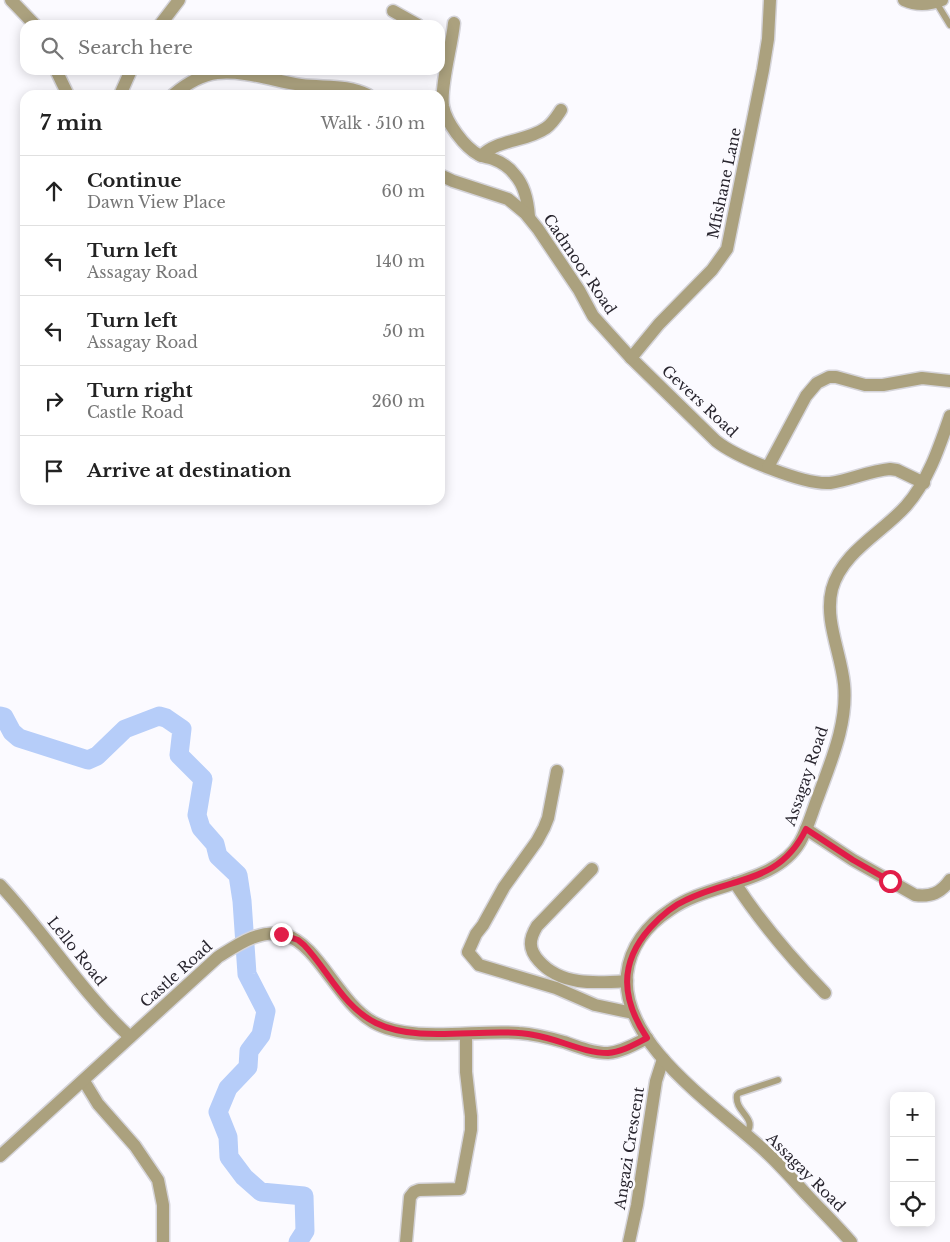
<!DOCTYPE html>
<meta charset="utf-8">
<style>
:root{--surface:#fff;--page:#f2f2f2;--text:#222;--muted:#767676;--line:#e0e0e0}
body{margin:0;font-family:"Libre Baskerville",serif;background:var(--page);color:var(--text)}
.controls{position:absolute;right:15px;bottom:15px;display:grid;overflow:hidden;border-radius:10px;box-shadow:0 2px 12px #0003}
.controls button{width:45px;height:45px;display:grid;place-items:center;padding:0;border:0;border-bottom:1px solid var(--line);background:var(--surface);color:var(--text);font:25px sans-serif}
.stop{position:absolute;width:15px;height:15px;margin:-11px;border:4px solid #e11d48;border-radius:50%;background:#fff}
.stop.end{background:#e11d48;border-color:#fff;box-shadow:0 1px 5px #0008}
.list{margin:0;padding:0;list-style:none}
h2{display:flex;justify-content:space-between;align-items:center;height:65px;margin:0;padding:0 20px;font-size:21px}
h2 small{font-size:16px;font-weight:400;color:var(--muted)}
.list li{display:grid;grid-template-columns:32px 1fr auto;gap:15px;align-items:center;box-sizing:border-box;height:70px;padding:0 20px;border-top:1px solid var(--line)}
.list b{display:block;font-size:19px;white-space:nowrap}
.list p{margin:0;font-size:16px;white-space:nowrap;color:var(--muted)}
.list em{font-size:16px;font-style:normal;color:var(--muted)}
.icon{flex:none;width:28px;height:28px;fill:none;stroke:currentColor;stroke-width:2;stroke-linecap:round;stroke-linejoin:round}
.map{position:relative;flex:none;width:950px;height:1242px;overflow:hidden}
.search{position:absolute;background:var(--surface);box-shadow:0 2px 12px #0003;left:20px;top:20px;width:425px;height:55px;display:flex;align-items:center;gap:12px;box-sizing:border-box;padding:0 18px;border-radius:15px;color:var(--muted);font-size:19px}
.panel{position:absolute;background:var(--surface);box-shadow:0 2px 12px #0003;left:20px;top:90px;width:425px;height:415px;border-radius:15px}
.map>svg:first-child{display:block}
.lines{fill:none;stroke-linecap:round;stroke-linejoin:round}
.river{stroke:#b6cdf9;stroke-width:19}
.lane-casing{stroke:#d5d4da;stroke-width:9}
.street-casing{stroke:#d5d4da;stroke-width:15}
.lane{stroke:#aba17e;stroke-width:6}
.street{stroke:#aba17e;stroke-width:12}
.route{stroke:#e11d48;stroke-width:6}
.labels{text-anchor:middle;dominant-baseline:central;stroke-width:5;stroke-linejoin:round;paint-order:stroke}
.street-label{font-size:15px;fill:#29262f;stroke:#fbfaff}
</style>
<div class="map">
<svg width="950" height="1242" viewBox="0 0 950 1242">
<rect width="100%" height="100%" fill="#fbfaff"/>
<g class="lines">
<polyline class="river" points="0,716 4,717 12,732 19,738 88,760 97,756 125,729 159,716 166,718 182,729 179,755 203,779 197,815 201,828 215,844 218,856 238,875 242,901 247,974 266,1011 261,1035 249,1051 248,1067 228,1088 218,1112 228,1137 229,1157 244,1177 261,1192 304,1196 305,1231 298,1242"/>
<defs>
<g id="lane">
<polyline points="936,2 950,25"/>
<path d="M745,1135C760,1118 734,1113 737,1095L739,1093L778,1080"/>
</g>
<g id="street">
<polyline points="11,0 35,25"/>
<path d="M904,0C917,6 929,5 942,0"/>
<polyline points="393,11 418,25"/>
<path d="M454,23C452,46 440,86 443,106C446,122 464,147 479,155C483,157 488,157 493,159C501,162 510,168 515,175C525,186 528,202 529,217"/>
<polyline points="160,25 179,0"/>
<polyline points="56,70 68,95"/>
<polyline points="120,95 131,70"/>
<path d="M173,95C186,84 200,75 217,73C244,70 274,81 301,85C324,88 347,84 368,95"/>
<path d="M481,156C498,139 526,142 546,128C553,123 557,116 561,110"/>
<path d="M440,175L453,181L508,199L525,213L538,229L579,290L593,316L631,358L716,441C736,457 804,485 830,483C850,480 869,471 890,469L897,470L924,483"/>
<polyline points="631,358 659,324 712,270 727,249 763,70 768,39 770,0"/>
<polyline points="768,467 806,396 817,383 829,377 836,377 865,385 883,385 922,378 950,381"/>
<polyline points="557,771 548,818 544,828 537,841 504,887 483,925 476,934 468,952 479,965 556,988 595,1005 633,1013"/>
<path d="M806,829L853,860L915,895C931,897 941,893 950,880"/>
<path d="M592,869L537,926C529,939 528,949 539,961C561,986 596,983 627,981"/>
<path d="M735,883C761,923 792,959 825,993"/>
<path d="M0,885C46,934 81,992 130,1037"/>
<polyline points="84,1081 98,1104 135,1146 158,1180 163,1205 163,1242"/>
<path d="M0,1156L218,957C237,945 261,928 285,935C318,944 338,1002 373,1022C411,1044 477,1029 519,1033C534,1034 550,1038 564,1042C578,1047 593,1053 608,1053C622,1052 635,1044 647,1038"/>
<polyline points="406,1242 410,1197 414,1192 419,1190 460,1189 471,1130 471,1116 466,1072 466,1034"/>
<polyline points="629,1242 637,1205 656,1081 663,1059"/>
<path d="M851,1242C837,1226 822,1211 807,1195C794,1181 781,1166 767,1153C721,1109 620,1046 627,974C630,947 647,925 670,910C708,882 775,885 800,842C808,828 812,812 818,797C831,761 848,723 844,684C841,653 824,620 832,589C842,552 882,533 906,506C928,481 939,448 950,416"/>
</g>
</defs>
<use href="#lane" class="lane-casing"/>
<use href="#street" class="street-casing"/>
<use href="#lane" class="lane"/>
<use href="#street" class="street"/>
</g>
<g class="lines">
<path class="route" d="M281,934L298,940L304,945C328,970 343,1007 376,1023C421,1045 485,1026 534,1035C559,1039 583,1053 608,1053C622,1052 635,1044 647,1038C622,1000 618,964 650,928C660,917 672,906 686,900C733,876 779,885 806,829L853,860L890,881"/>
</g>
<g class="labels">
<g class="street-label">
<text transform="translate(724 183) rotate(-78)">Mfishane Lane</text>
<text transform="translate(580 264) rotate(56)">Cadmoor Road</text>
<text transform="translate(700 401) rotate(43)">Gevers Road</text>
<text transform="translate(806 776) rotate(-71)">Assagay Road</text>
<text transform="translate(77 951) rotate(51)">Lello Road</text>
<text transform="translate(176 974) rotate(-42)">Castle Road</text>
<text transform="translate(629 1148) rotate(-81)">Angazi Crescent</text>
<text transform="translate(806 1172) rotate(45)">Assagay Road</text>
</g>
</g>
</svg>
<div class="controls">
<button>+</button>
<button>−</button>
<button><svg class="icon" aria-label="locate" viewBox="0 0 24 24"><circle cx="12" cy="12" r="6"/><path d="M12 2v4M12 18v4M2 12h4M18 12h4"/></svg></button>
</div>
<div class="stop" style="left:890px;top:881px"></div>
<div class="stop end" style="left:281px;top:934px"></div>
<div class="search"><svg class="icon" aria-label="search" viewBox="0 0 24 24"><circle cx="10" cy="10" r="6"/><path d="M15 15l6 6"/></svg>Search here</div>
<section class="panel">
<h2>7 min<small>Walk · 510 m</small></h2>
<ul class="list">
<li><svg class="icon" aria-label="ahead" viewBox="0 0 24 24"><path d="M12 20V5M6 11l6-6 6 6"/></svg><div><b>Continue</b><p>Dawn View Place</p></div><em>60 m</em></li>
<li><svg class="icon" aria-label="left" viewBox="0 0 24 24"><path d="M17 20v-9H6M10 6l-5 5 5 5"/></svg><div><b>Turn left</b><p>Assagay Road</p></div><em>140 m</em></li>
<li><svg class="icon" aria-label="left" viewBox="0 0 24 24"><path d="M17 20v-9H6M10 6l-5 5 5 5"/></svg><div><b>Turn left</b><p>Assagay Road</p></div><em>50 m</em></li>
<li><svg class="icon" aria-label="right" viewBox="0 0 24 24"><path d="M7 20v-9h11M14 6l5 5-5 5"/></svg><div><b>Turn right</b><p>Castle Road</p></div><em>260 m</em></li>
<li><svg class="icon" aria-label="arrive" viewBox="0 0 24 24"><path d="M6 21V4h12l-3 4 3 4H6"/></svg><div><b>Arrive at destination</b></div></li>
</ul>
</section>
</div>
